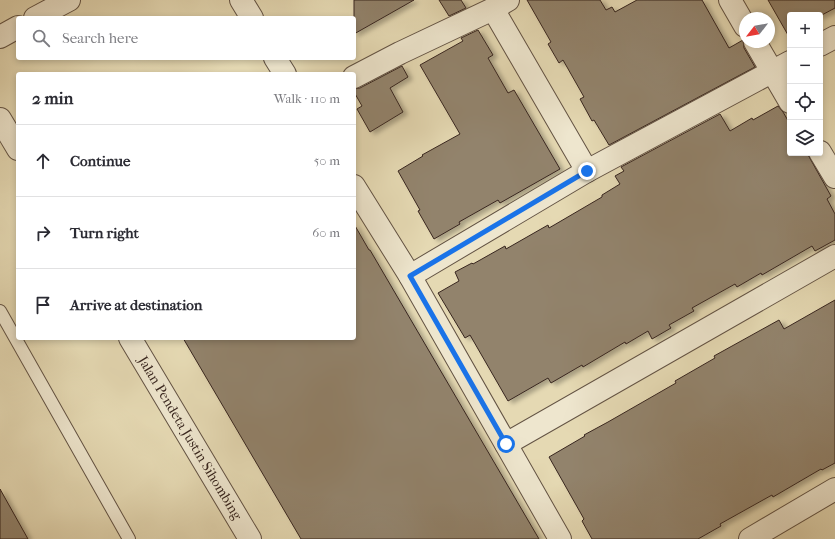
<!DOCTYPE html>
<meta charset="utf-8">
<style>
:root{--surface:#fff;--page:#f7f7f7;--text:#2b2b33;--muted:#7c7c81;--line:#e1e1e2}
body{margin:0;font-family:"IM FELL French Canon",serif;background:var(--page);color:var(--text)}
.controls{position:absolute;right:12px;top:12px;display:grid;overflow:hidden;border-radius:4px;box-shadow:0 2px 6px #0003}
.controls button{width:36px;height:36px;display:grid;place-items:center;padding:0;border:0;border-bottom:1px solid var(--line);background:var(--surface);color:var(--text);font:20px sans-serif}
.compass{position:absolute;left:739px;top:12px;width:36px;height:36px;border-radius:50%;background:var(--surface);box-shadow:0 2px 6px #0003;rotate:239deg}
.stop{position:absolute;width:12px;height:12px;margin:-9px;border:3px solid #1a73e8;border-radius:50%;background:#fff}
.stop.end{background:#1a73e8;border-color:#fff;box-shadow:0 1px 4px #0008}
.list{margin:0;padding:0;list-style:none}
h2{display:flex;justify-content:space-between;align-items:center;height:52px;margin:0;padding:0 16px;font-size:17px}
h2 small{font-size:13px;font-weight:400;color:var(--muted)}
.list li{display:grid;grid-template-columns:26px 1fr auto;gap:12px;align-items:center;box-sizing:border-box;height:72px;padding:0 16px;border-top:1px solid var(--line)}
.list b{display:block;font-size:15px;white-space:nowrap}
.list em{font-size:13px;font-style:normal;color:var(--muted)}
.icon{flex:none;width:22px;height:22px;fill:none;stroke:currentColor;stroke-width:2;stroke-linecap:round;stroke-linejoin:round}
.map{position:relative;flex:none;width:835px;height:539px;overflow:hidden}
.search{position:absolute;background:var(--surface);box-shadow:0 2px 6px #0003;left:16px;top:16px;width:340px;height:44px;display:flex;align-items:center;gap:10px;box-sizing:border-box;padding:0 14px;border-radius:4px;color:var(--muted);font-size:15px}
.panel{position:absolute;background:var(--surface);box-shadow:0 2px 6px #0003;left:16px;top:72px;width:340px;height:268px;border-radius:4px}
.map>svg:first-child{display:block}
.building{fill:#92836c;stroke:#38261f;filter:url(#shadow)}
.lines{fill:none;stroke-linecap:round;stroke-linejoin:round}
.service-casing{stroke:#635344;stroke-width:14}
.minor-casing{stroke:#635344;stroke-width:24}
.tertiary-casing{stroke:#635344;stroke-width:24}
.service{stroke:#eee6ce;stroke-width:12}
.minor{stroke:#eee6ce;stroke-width:22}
.tertiary{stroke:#eee6ce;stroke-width:22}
.route{stroke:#1a73e8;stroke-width:5}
.labels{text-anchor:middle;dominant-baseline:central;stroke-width:3.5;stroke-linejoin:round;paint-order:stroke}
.street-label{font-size:14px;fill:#38261f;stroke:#eee6ce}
</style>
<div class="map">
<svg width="835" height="539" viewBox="0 0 835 539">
<defs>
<filter id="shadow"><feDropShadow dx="4.5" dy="2.5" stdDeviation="2" flood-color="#0004"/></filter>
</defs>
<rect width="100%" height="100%" fill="#e5d9b3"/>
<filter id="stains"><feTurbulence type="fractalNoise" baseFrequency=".005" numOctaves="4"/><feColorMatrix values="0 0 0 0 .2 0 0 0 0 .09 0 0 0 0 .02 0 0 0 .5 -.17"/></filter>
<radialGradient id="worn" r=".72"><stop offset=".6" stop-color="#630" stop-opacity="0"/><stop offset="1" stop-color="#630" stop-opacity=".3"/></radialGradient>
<g class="building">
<polygon points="354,0 414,0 354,34"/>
<polygon points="439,0 461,0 466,8 449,16"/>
<polygon points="527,0 600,0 606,10 612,7 615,12 637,0 702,0 729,48 743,40 744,48 755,67 609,145 594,120 592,121 580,99 584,97 563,60 559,63 548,44 551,42"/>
<polygon points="768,0 835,0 835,8 820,16 820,15 790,15 790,33 788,35"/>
<polygon points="478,30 493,55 488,58 508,93 514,90 560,169 500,203 498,200 459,222 460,224 434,239 418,211 420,210 398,171 423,156 422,155 460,134 420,65 463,41 461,38"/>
<polygon points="402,66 408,77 390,88 403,112 370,132 357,109 362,106 354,92 354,89 360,88"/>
<polygon points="778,106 783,112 790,124 790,153 807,153 831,196 827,199 835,214 835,240 815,251 812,246 762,275 761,273 737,287 735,284 692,308 694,311 669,325 671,328 652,339 648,331 626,344 625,342 583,367 582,365 551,383 548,378 508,401 470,335 465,338 438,293 459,281 455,272 472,263 473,264 505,246 506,249 548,225 549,228 602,197 602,195 620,184 615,176 624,171 621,167 720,114 730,131 752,118 753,120"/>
<polygon points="354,224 369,250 370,250 539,539 301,539 183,338 354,338"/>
<polygon points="835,300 835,463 822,470 821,469 773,497 772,495 720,524 721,526 698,539 592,539 582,521 584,519 549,457 585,436 584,435 608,422 676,383 675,381 715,358 714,356 779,320 784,329"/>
<polygon points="0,489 28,539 0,539"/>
</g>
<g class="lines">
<defs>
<polyline id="service" points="0,311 129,539"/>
<g id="minor">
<polyline points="241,0 252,18"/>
<polyline points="730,0 745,26"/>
<polyline points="493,9 587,171"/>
<polyline points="35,18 69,0"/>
<polyline points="0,37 18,27"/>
<polyline points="755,42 790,102"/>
<polyline points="820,45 835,37"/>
<polyline points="275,58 285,74"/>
<polyline points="354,77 400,53 493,9 508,0"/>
<polyline points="820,152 835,177"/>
<polyline points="354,186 410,276 560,539"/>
<polyline points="410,276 587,171 790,62"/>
<polyline points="506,444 835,256"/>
<polyline points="750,539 835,489"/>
</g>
<g id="tertiary">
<polyline points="0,119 18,149"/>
<polyline points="130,338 250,539"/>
</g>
</defs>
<use href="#service" class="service-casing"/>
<use href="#minor" class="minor-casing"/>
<use href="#tertiary" class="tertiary-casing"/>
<use href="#service" class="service"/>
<use href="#minor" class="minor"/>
<use href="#tertiary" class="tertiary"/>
</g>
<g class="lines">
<polyline class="route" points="506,444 410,276 587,171"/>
</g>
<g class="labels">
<g class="street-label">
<text transform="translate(190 438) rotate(59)">Jalan Pendeta Justin Sihombing</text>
</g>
</g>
<rect width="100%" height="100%" filter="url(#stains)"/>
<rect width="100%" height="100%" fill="url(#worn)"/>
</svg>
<div class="controls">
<button>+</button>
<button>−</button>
<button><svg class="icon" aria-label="locate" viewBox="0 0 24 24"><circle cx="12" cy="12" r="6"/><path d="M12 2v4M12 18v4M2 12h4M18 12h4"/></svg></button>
<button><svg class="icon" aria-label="layers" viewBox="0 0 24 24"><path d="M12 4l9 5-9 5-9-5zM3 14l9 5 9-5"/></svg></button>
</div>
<svg class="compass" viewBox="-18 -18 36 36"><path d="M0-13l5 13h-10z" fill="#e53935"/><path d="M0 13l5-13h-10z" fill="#7c7c81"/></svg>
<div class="stop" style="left:506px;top:444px"></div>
<div class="stop end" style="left:587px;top:171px"></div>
<div class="search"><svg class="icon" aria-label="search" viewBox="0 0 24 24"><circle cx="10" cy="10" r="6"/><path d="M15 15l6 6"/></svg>Search here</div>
<section class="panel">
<h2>2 min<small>Walk · 110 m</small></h2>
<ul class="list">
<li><svg class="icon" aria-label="ahead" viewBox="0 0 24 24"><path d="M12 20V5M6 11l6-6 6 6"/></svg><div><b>Continue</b></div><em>50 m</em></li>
<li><svg class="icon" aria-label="right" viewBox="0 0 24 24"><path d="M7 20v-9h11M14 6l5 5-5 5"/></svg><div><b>Turn right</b></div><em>60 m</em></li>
<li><svg class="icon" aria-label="arrive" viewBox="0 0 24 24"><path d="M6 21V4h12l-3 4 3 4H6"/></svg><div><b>Arrive at destination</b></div></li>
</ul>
</section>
</div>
